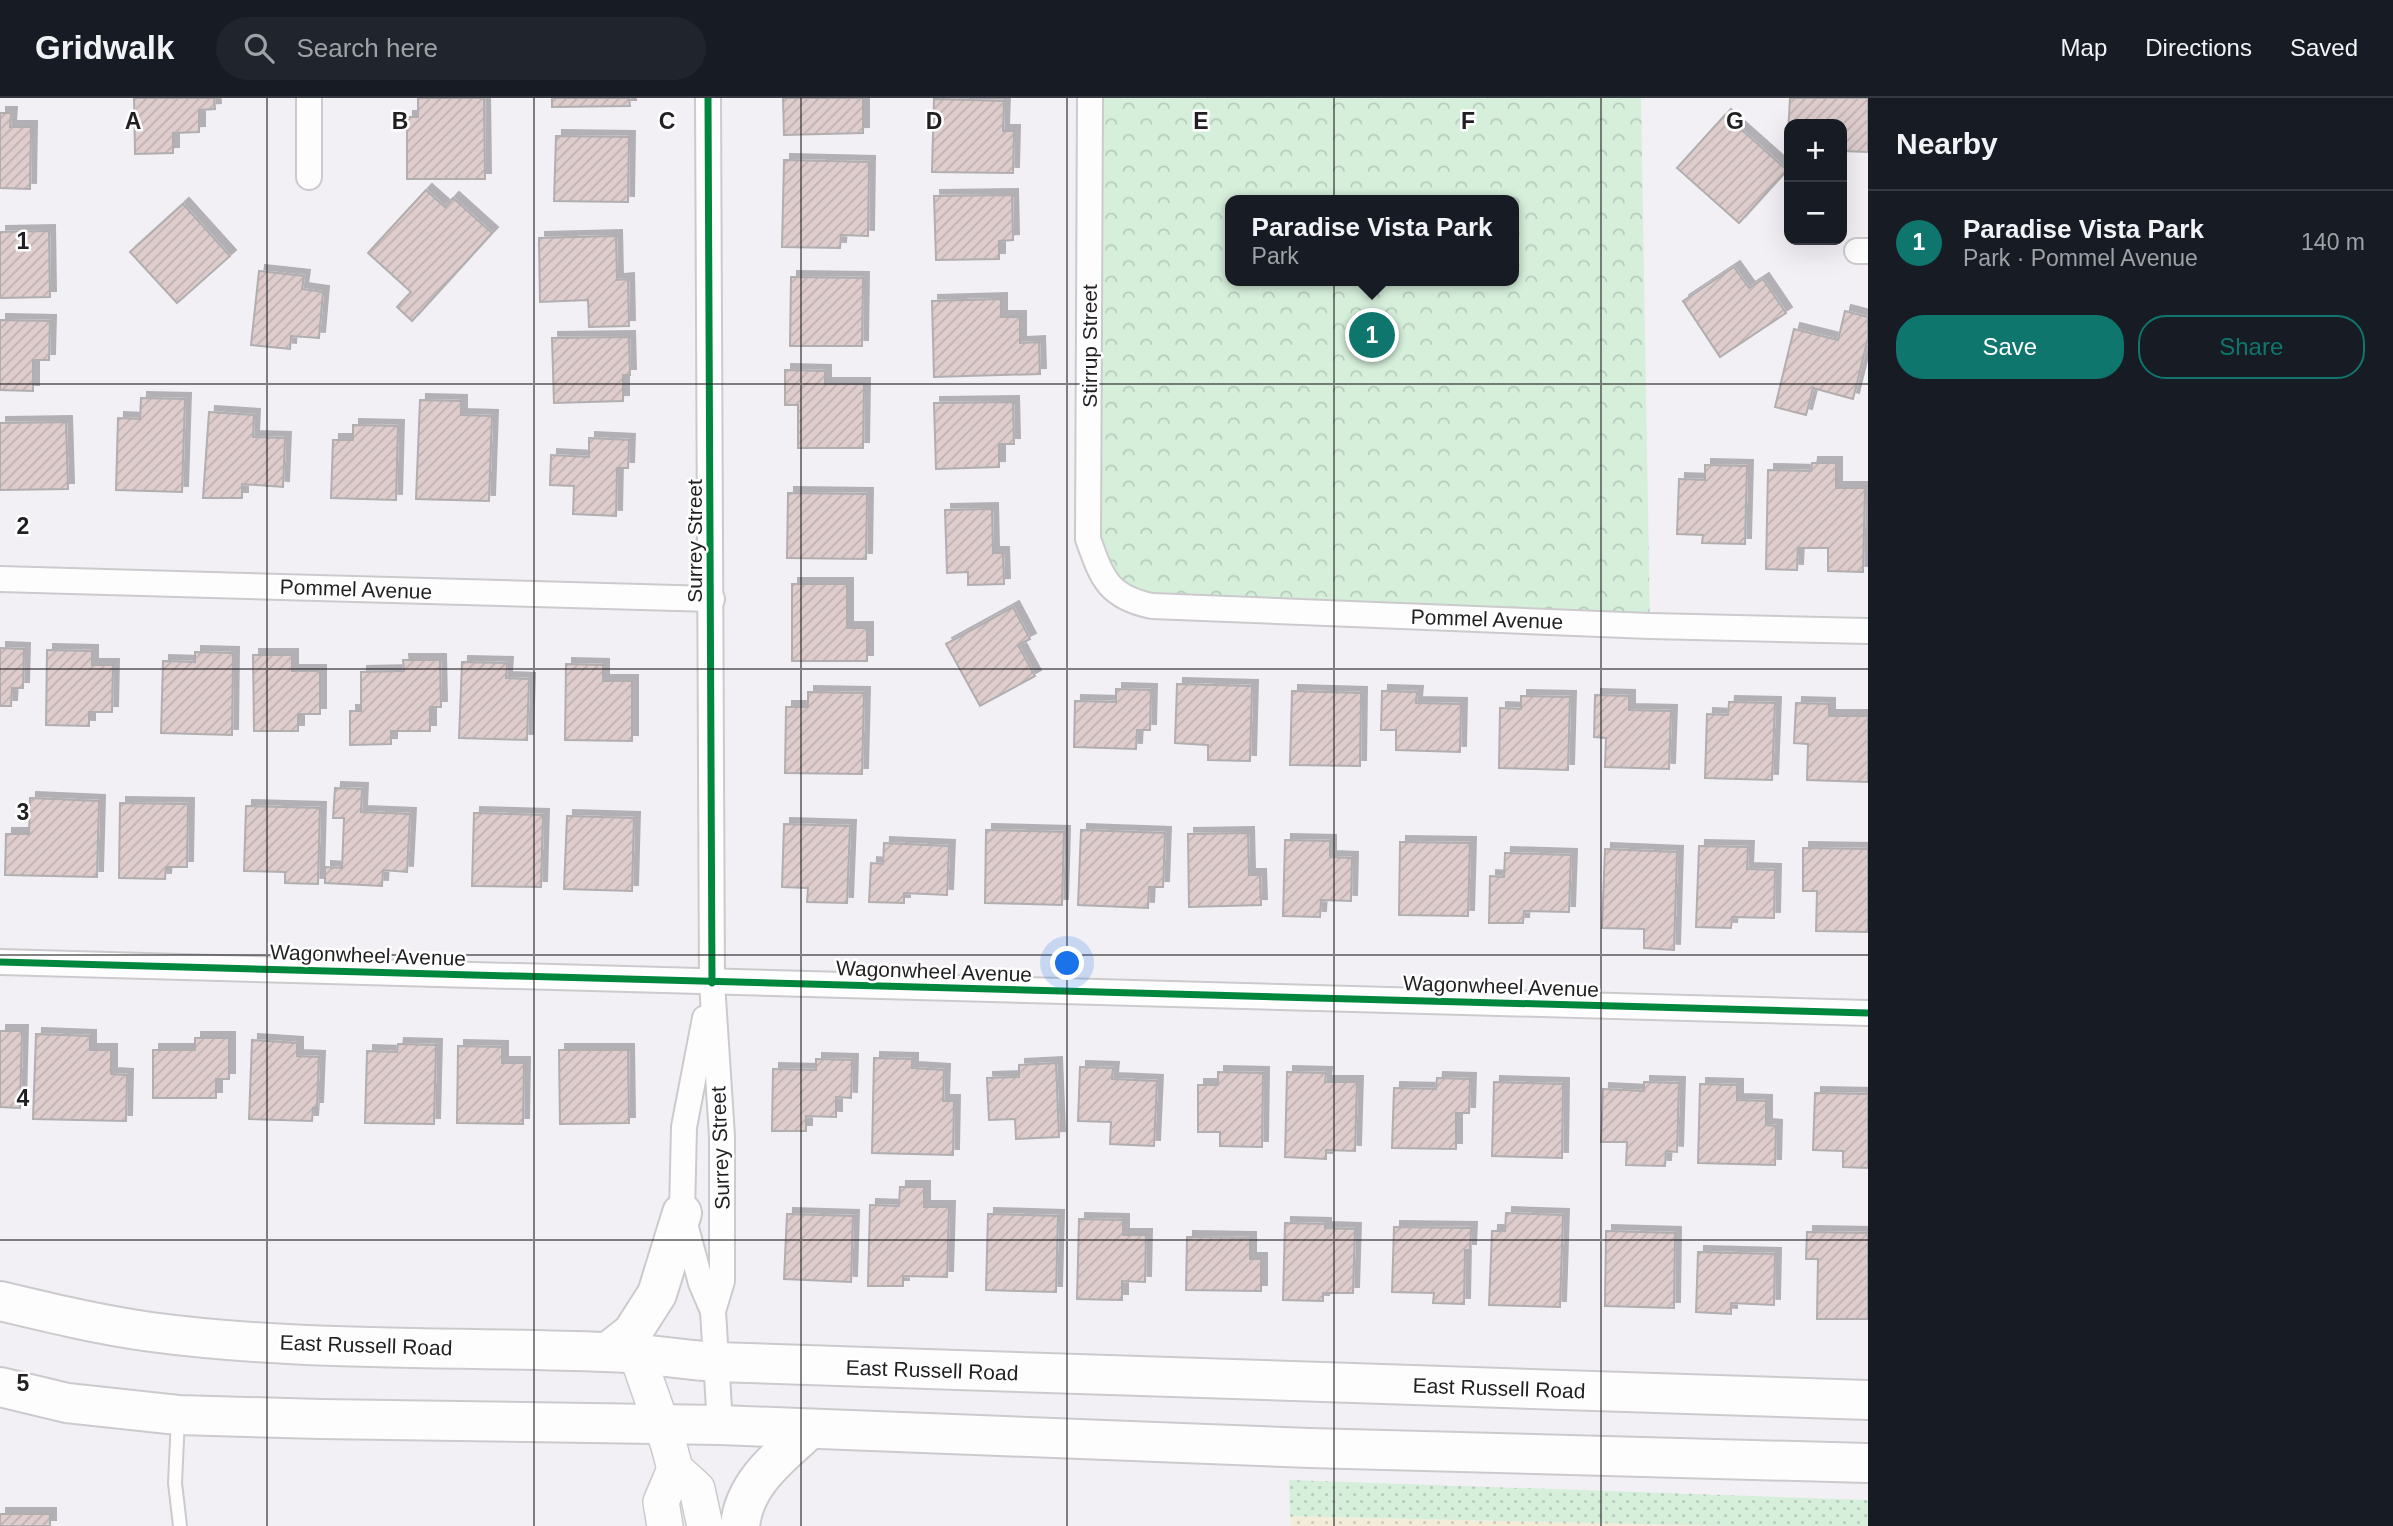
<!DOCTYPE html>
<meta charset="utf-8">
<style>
:root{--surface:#171b24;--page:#20242c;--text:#f1f3f6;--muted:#9ea1a6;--line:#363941;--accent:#0f766e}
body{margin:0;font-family:Helvetica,sans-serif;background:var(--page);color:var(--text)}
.controls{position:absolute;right:21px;top:21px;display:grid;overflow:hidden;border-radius:14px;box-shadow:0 7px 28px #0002}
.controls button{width:63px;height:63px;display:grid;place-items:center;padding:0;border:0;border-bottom:2px solid var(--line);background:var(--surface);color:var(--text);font:35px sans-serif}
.you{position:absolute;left:1068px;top:866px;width:24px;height:24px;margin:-18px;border:5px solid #fff;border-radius:50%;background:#1a73e8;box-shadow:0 0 0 10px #1a73e833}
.badge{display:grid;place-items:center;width:46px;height:46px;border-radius:50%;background:var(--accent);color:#fff;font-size:23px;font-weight:700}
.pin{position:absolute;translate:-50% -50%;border:4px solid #fff;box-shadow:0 2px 7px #0006}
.popup{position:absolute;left:1225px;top:97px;width:294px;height:91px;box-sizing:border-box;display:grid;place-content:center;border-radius:14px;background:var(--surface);filter:drop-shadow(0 2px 5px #0005);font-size:23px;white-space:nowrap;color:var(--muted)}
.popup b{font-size:26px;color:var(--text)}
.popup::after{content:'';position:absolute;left:50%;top:100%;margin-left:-14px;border:14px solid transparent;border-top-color:var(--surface)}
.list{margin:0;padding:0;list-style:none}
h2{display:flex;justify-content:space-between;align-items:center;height:91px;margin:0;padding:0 28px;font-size:30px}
h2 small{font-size:23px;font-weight:400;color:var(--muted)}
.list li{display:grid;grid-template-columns:46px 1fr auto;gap:21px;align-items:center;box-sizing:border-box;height:105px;padding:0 28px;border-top:2px solid var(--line)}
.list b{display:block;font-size:26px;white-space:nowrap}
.list p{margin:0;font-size:23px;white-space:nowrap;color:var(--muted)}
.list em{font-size:23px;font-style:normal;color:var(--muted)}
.actions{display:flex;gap:14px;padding:21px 28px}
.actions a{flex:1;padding:16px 0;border:2px solid var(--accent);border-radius:28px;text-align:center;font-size:24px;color:var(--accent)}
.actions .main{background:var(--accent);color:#fff}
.icon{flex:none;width:38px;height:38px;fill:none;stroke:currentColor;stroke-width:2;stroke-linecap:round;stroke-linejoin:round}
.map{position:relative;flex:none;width:1868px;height:1428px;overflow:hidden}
header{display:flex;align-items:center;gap:42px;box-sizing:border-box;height:98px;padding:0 35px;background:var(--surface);border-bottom:2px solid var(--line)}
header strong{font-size:33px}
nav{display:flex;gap:38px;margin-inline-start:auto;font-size:24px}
.search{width:490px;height:63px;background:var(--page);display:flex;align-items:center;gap:18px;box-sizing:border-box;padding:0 24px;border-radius:38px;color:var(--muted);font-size:26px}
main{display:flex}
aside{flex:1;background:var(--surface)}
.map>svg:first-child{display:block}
.sand{fill:url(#sand-dots)}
.park{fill:url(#park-crowns);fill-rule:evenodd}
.garden{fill:url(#garden-dots)}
.building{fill:url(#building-hatch);stroke:#b1aeb0;stroke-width:2;filter:url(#shadow)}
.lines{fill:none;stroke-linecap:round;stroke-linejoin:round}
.lane-casing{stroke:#cccacd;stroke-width:16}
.street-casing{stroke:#cccacd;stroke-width:28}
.secondary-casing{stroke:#cccacd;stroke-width:38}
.primary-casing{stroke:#cccacd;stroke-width:42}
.lane{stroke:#fdfdfe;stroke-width:12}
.street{stroke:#fdfdfe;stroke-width:24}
.secondary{stroke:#fdfdfe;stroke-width:35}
.primary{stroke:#fdfdfe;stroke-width:38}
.cycleway-casing{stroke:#fff;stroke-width:11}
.cycleway{stroke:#00873e;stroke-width:7}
.grid{fill:none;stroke:#211f22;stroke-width:2;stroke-opacity:0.55}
.labels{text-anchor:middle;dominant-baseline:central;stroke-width:5;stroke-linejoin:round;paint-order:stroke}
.street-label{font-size:21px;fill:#211f22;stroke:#fff}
.grid-label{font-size:23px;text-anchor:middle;font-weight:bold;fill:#211f22;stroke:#fff;stroke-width:5;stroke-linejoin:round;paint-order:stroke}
</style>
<header>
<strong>Gridwalk</strong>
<div class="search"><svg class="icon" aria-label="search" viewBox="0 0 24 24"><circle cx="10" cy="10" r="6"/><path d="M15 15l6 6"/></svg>Search here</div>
<nav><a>Map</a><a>Directions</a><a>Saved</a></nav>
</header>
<main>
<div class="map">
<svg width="1868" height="1428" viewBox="0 0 1868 1428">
<defs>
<pattern id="sand-dots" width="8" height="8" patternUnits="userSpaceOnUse" patternTransform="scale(1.75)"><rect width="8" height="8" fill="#f2ecd9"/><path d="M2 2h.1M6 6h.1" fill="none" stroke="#cfcaba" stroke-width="1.8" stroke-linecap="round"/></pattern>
<pattern id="park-crowns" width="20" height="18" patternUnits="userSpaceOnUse" patternTransform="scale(1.75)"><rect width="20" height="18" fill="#d5efdb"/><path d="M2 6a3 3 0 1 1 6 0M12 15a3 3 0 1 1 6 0" fill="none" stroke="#b7ccbc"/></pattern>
<pattern id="garden-dots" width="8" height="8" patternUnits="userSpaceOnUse" patternTransform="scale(1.75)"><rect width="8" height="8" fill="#d5efdb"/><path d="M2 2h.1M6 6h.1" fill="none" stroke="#b7ccbc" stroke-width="1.8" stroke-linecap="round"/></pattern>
<pattern id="building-hatch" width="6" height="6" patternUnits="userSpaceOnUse" patternTransform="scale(1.75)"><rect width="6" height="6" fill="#dfcdcd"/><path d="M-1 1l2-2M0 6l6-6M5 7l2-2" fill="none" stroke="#bfb0b0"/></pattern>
<filter id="shadow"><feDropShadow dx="6" dy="-6" stdDeviation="0" flood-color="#0004"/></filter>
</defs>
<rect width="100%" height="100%" fill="#f3f0f5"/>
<polygon class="sand" points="1290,1418 1727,1428 1291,1428"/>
<path class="park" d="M1098,0H1641L1650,528L1139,508L1100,473ZM1230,102H1514V183H1230Z"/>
<polygon class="garden" points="1289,1382 1868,1402 1868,1428 1727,1428 1290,1418"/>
<g class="building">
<polygon points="134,0 214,0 215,11 199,12 199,34 173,35 173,55 135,56"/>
<polygon points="418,0 484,0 485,81 407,81 407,19 418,19"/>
<polygon points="552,0 629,0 630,8 552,9"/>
<polygon points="783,0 863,0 863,35 784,37"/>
<polygon points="1790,0 1868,0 1868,54 1842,53 1842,26 1789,26 1789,53 1787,53"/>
<polygon points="934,1 1004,3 1003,33 1014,33 1013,75 932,74"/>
<polygon points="0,15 11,15 10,29 31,29 30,91 0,90"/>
<polygon points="1725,17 1787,72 1739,125 1677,70"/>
<polygon points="556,38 629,39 628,104 554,103"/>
<polygon points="784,62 869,64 868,138 841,137 840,150 782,149"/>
<polygon points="426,92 445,109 453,100 492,135 412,223 397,209 411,194 368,155"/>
<polygon points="1012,97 1013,142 999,143 999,161 936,162 934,98"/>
<polygon points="183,106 230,158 177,205 130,154"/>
<polygon points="49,133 50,199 0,200 0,134"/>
<polygon points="616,138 617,182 628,181 629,228 589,229 588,202 540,204 539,140"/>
<polygon points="1734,169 1749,190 1763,181 1786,215 1720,259 1683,203"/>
<polygon points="259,173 304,178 302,191 323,194 319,240 291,238 290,251 251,247"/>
<polygon points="791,179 863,180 862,248 790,248"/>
<polygon points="1001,201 1001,219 1020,219 1020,245 1039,244 1040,276 934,279 932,203"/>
<polygon points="1845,213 1868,219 1868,240 1853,301 1813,290 1806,317 1775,309 1794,231 1838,242"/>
<polygon points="0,222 50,223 49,262 33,262 33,293 0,292"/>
<polygon points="629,239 630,277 623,277 623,303 554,305 552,240"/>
<polygon points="785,272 825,273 825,286 864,286 863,350 798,350 798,307 785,307"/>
<polygon points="141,300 185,301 182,394 116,392 118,320 140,321"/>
<polygon points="420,302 461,303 461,317 492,318 489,403 416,401"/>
<polygon points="1013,304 1014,346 999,346 999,369 936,371 934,305"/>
<polygon points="209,314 254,317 253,339 285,340 283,389 242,386 242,400 203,400"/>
<polygon points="66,324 68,391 0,392 0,325"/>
<polygon points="353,327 398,328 396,402 331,400 333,342 353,342"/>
<polygon points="589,340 629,342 628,370 617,370 616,418 573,416 574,388 550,387 551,357 589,359"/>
<polygon points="1812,365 1836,365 1836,390 1865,390 1863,474 1828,473 1828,450 1798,450 1797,472 1766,471 1768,372 1811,373"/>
<polygon points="1705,367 1747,368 1745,446 1702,445 1703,437 1677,436 1679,381 1705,382"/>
<polygon points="788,395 867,396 866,461 787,460"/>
<polygon points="992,411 993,455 1003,455 1004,486 968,487 968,474 947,475 945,412"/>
<polygon points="792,486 847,486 847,530 867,530 867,563 792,563"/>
<polygon points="1013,509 1030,541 1018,547 1035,578 980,608 946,546"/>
<polygon points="0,550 24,551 23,590 12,590 11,608 0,608"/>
<polygon points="47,552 92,553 92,567 113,567 112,614 89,614 89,628 46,627"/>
<polygon points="195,554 233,555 232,637 161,635 163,563 195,564"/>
<polygon points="253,557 292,557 292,573 320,573 320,616 298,616 298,633 254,633"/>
<polygon points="403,562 440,562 441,609 430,609 430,633 391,633 391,646 350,647 350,613 361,613 361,574 404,573"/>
<polygon points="462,564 507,565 506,580 529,581 527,642 459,640"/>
<polygon points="566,566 603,567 603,583 632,583 632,643 565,642"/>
<polygon points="1177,586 1252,588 1250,663 1208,662 1208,647 1175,645"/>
<polygon points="1116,591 1151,592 1150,632 1137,632 1136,651 1074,649 1075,603 1116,604"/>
<polygon points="1292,593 1361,595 1360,668 1290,667"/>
<polygon points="1382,593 1417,594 1416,605 1461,606 1460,654 1396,652 1396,632 1381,632"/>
<polygon points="808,594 864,595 862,676 785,675 786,609 808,609"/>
<polygon points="1595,597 1629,598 1629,612 1671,613 1669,671 1605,669 1606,640 1594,639"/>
<polygon points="1521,598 1570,599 1568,672 1499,670 1500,610 1521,611"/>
<polygon points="1729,604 1775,605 1772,682 1705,680 1707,616 1728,617"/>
<polygon points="1796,605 1829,606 1829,618 1868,618 1868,684 1807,682 1808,646 1794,645"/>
<polygon points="335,690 362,691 361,714 410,716 407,774 383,772 382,788 325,785 325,769 342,770 344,720 333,720"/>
<polygon points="30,700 99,703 97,779 5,777 6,736 29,736"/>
<polygon points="120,705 188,706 187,769 166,769 165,781 119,780"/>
<polygon points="246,708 320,710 318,786 285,785 285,774 244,773"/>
<polygon points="474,715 543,717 541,789 472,788"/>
<polygon points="567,718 634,720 632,793 564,791"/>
<polygon points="784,726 850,728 847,805 807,804 808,790 782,789"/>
<polygon points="986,732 1064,734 1062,807 985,805"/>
<polygon points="1081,732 1165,735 1163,789 1149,789 1148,810 1078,807"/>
<polygon points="1248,735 1249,777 1260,777 1261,807 1189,809 1188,736"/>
<polygon points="1285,742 1330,743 1330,759 1352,760 1351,803 1321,802 1320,819 1283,818"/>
<polygon points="1400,744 1470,745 1468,818 1399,817"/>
<polygon points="884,745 949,748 947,797 904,795 904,805 869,804 871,765 883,766"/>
<polygon points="1699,748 1748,749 1747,771 1775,772 1774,820 1732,819 1731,830 1696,829"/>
<polygon points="1803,750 1868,751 1868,834 1816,833 1817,793 1803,793"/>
<polygon points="1605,751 1677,754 1674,852 1644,850 1644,831 1602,830"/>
<polygon points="1505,755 1571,757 1569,814 1524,813 1523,825 1489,825 1490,778 1504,779"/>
<polygon points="0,933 22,933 20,1010 0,1009"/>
<polygon points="36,936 90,938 90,952 111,952 111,976 127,977 126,1023 33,1021"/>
<polygon points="195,940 229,940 229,981 216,981 216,1000 153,1000 153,952 195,952"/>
<polygon points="252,942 297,945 297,958 319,959 317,1010 313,1010 312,1023 249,1021"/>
<polygon points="398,946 436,947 434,1026 365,1025 367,953 397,954"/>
<polygon points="458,948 502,949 502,965 524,965 523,1026 457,1025"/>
<polygon points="559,952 628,952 629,1025 560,1026"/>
<polygon points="874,960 912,961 912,970 944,972 943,1003 954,1003 953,1057 872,1055"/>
<polygon points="816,961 852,962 851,1000 836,999 836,1019 806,1018 806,1033 772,1033 773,971 816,972"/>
<polygon points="1056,965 1059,1039 1016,1041 1015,1021 989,1022 987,980 1019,979 1019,967"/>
<polygon points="1080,969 1113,970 1112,981 1157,983 1154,1048 1110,1046 1111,1024 1078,1023"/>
<polygon points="1218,974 1263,975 1262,1049 1220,1048 1220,1034 1198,1034 1198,987 1218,987"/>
<polygon points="1287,974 1326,975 1325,984 1357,984 1355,1053 1326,1052 1326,1061 1285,1059"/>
<polygon points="1437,980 1470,981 1469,1015 1456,1015 1456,1051 1392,1050 1394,990 1436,991"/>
<polygon points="1494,984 1563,986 1562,1060 1492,1058"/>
<polygon points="1644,984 1679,985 1677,1054 1666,1053 1665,1068 1626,1067 1627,1044 1601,1044 1603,991 1644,993"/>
<polygon points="1700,986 1737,987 1737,1002 1766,1003 1766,1027 1776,1028 1775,1067 1698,1065"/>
<polygon points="1815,995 1868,996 1868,1070 1843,1069 1843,1053 1813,1052"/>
<polygon points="900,1089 924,1089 924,1109 949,1109 947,1179 903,1178 903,1188 868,1188 870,1107 899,1108"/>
<polygon points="1506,1115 1563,1117 1560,1209 1489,1207 1492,1133 1505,1133"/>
<polygon points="787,1116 853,1118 851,1184 784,1181"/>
<polygon points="988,1116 1058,1118 1056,1194 986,1192"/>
<polygon points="1079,1121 1123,1122 1123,1137 1146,1137 1145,1184 1122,1183 1122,1202 1077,1201"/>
<polygon points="1285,1125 1325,1126 1325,1130 1355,1131 1353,1195 1323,1195 1323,1203 1283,1202"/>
<polygon points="1394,1129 1471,1130 1470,1152 1465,1152 1464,1206 1433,1205 1434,1195 1392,1194"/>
<polygon points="1606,1133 1675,1135 1674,1210 1605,1208"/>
<polygon points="1807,1134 1868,1135 1868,1221 1817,1221 1818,1161 1806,1161"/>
<polygon points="1187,1139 1250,1140 1250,1161 1261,1161 1261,1193 1186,1192"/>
<polygon points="1698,1154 1775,1156 1774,1207 1731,1205 1731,1216 1696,1214"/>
<rect x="0" y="1416" width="50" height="12"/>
</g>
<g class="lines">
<defs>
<polyline id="lane" points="178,1320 175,1385 180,1428"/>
<g id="street">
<polyline points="309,0 309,79"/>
<polyline points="708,0 712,885 722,1038 722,1183 713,1213 720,1327"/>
<path d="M1090,0L1088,441C1102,480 1108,499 1152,508L1650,528L1868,533"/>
<polyline points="1857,153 1868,153"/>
<polyline points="0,481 712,501"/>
<polyline points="0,864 1868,915"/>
<polyline points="705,920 684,1029 682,1115 701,1185 713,1213"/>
</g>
<g id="secondary">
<polyline points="637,1257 669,1348 675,1371 697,1391 705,1428"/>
<polyline points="665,1428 661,1404 675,1371"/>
</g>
<g id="primary">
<path d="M0,1203C50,1215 100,1227 151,1234C301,1254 454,1248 605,1254C642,1255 679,1261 716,1264L1868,1302"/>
<polyline points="608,1254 632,1235 657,1196 682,1115"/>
<polyline points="0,1289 67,1305 178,1317 321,1321 720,1327 1310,1350 1868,1365"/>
<path d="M740,1428C744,1385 780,1358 810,1331"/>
</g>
</defs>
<use href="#lane" class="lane-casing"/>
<use href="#street" class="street-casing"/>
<use href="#secondary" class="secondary-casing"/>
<use href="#primary" class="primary-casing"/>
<use href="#lane" class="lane"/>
<use href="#street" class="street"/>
<use href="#secondary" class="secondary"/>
<use href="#primary" class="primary"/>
<defs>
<g id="cycleway">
<polyline points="708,0 712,885"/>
<polyline points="0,864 1868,915"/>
</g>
</defs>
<use href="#cycleway" class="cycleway-casing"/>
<use href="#cycleway" class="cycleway"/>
</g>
<path class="grid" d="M267,0V1428M534,0V1428M801,0V1428M1067,0V1428M1334,0V1428M1601,0V1428M0,286H1868M0,571H1868M0,857H1868M0,1142H1868"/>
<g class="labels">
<g class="street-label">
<text transform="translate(1089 248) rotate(-90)">Stirrup Street</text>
<text transform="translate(694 443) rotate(-90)">Surrey Street</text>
<text transform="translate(356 491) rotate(2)">Pommel Avenue</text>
<text transform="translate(1487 521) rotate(2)">Pommel Avenue</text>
<text transform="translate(368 857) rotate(2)">Wagonwheel Avenue</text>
<text transform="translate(934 873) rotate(2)">Wagonwheel Avenue</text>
<text transform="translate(1501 888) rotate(2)">Wagonwheel Avenue</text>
<text transform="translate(720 1050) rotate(-92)">Surrey Street</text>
<text transform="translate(366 1247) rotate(2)">East Russell Road</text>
<text transform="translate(932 1272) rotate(2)">East Russell Road</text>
<text transform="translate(1499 1290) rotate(2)">East Russell Road</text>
</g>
</g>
<g class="grid-label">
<text x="133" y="31">A</text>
<text x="400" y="31">B</text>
<text x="667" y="31">C</text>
<text x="934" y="31">D</text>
<text x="1201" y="31">E</text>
<text x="1468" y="31">F</text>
<text x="1735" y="31">G</text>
<text x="23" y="151">1</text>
<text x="23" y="436">2</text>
<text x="23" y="722">3</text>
<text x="23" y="1008">4</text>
<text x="23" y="1293">5</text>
</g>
</svg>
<div class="controls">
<button>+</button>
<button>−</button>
</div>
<div class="you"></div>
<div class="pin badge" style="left:1372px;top:237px">1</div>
<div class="popup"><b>Paradise Vista Park</b>Park</div>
</div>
<aside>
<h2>Nearby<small></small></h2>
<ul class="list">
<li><span class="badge">1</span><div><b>Paradise Vista Park</b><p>Park · Pommel Avenue</p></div><em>140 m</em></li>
</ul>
<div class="actions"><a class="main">Save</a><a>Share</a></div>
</aside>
</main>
